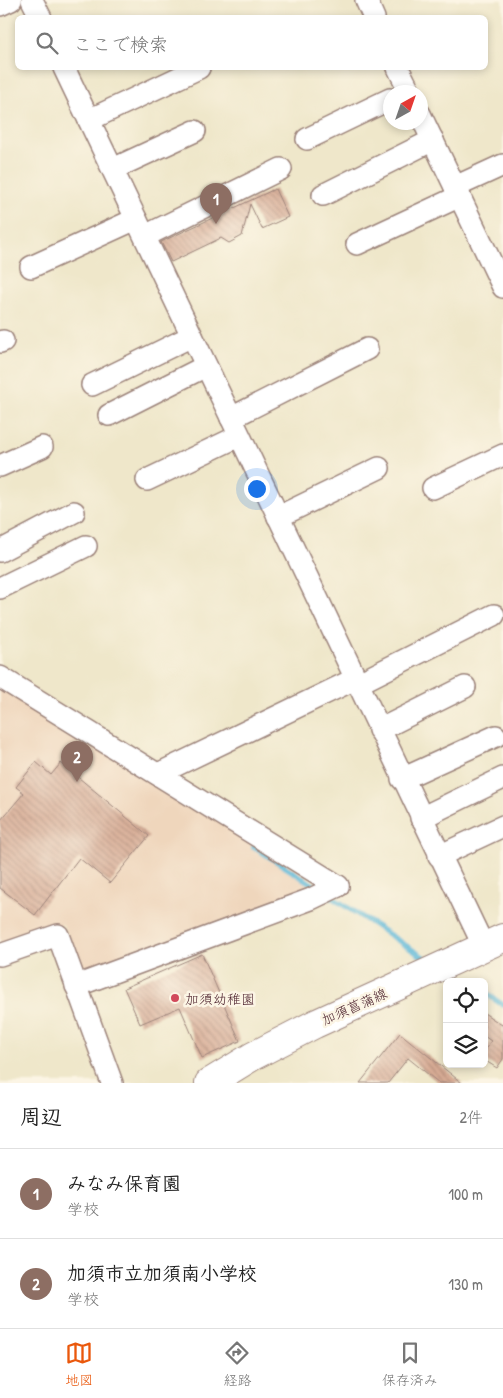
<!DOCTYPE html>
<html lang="ja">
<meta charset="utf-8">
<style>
:root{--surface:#fff;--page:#f6f6f6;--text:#222;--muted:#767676;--line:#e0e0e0;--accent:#ea580c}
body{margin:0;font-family:"Patrick Hand","Klee One",sans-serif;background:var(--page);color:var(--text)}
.controls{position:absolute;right:15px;bottom:15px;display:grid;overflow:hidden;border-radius:8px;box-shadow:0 2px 8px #0003}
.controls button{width:45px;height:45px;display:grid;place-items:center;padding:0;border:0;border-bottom:1px solid var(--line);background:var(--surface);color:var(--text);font:25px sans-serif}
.compass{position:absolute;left:383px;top:85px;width:45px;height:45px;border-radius:50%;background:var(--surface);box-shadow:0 2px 8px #0003;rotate:40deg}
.you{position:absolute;left:256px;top:488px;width:18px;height:18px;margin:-12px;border:4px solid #fff;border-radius:50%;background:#1a73e8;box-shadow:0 0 0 8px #1a73e833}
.badge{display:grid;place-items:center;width:32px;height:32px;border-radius:50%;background:var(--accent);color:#fff;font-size:16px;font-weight:700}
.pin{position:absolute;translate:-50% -41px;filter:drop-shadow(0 1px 2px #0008)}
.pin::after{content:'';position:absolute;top:26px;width:18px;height:15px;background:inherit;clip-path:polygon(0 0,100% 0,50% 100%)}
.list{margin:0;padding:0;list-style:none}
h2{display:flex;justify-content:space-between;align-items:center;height:65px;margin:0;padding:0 20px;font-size:21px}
h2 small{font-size:16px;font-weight:400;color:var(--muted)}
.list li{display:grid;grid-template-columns:32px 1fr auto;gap:15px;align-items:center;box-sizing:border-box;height:90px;padding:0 20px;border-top:1px solid var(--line)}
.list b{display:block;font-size:19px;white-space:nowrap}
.list p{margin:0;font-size:16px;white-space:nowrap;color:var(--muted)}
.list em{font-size:16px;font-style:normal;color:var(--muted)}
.icon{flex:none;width:28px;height:28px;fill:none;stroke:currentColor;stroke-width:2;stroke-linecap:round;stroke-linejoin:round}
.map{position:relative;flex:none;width:503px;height:1083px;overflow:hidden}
.search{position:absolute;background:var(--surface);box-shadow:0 2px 8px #0003;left:15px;right:15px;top:15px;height:55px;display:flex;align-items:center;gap:12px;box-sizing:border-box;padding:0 18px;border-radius:8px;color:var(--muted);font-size:19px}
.sheet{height:245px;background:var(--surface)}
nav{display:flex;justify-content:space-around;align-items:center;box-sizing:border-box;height:70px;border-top:1px solid var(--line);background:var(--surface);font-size:14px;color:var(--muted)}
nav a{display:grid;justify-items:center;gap:2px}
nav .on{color:var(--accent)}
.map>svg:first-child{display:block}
.built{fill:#efd6bc}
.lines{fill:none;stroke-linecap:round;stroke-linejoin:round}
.stream{stroke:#5ab7d8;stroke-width:5.5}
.building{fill:url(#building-back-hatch)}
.minor-casing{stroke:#9c837a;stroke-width:24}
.secondary-casing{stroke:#9c837a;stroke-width:30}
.minor{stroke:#fff;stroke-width:21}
.secondary{stroke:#fff;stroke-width:28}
.poi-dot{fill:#d1495b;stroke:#fcf5e5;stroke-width:2}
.labels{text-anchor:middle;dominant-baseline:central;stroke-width:5;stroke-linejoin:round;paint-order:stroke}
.poi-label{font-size:14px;fill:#4a1f2b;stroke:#fcf5e5;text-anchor:start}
.street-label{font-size:14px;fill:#4a1f2b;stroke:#fcf5e5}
</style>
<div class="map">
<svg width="503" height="1083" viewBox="0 0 503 1083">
<defs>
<pattern id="building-back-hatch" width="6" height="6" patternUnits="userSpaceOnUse" patternTransform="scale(1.25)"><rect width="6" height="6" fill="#d7ab94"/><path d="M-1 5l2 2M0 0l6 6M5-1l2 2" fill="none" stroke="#b08b79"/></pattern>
</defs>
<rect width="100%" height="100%" fill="#fcf5e5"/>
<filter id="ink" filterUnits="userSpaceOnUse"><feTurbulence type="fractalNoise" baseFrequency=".02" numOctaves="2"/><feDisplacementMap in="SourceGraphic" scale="10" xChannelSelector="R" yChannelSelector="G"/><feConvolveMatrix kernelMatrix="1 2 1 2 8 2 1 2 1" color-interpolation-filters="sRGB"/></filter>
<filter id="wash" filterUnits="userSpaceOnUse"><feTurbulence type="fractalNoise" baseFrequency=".0096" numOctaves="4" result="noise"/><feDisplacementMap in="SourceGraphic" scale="20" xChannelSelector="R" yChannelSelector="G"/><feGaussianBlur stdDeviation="1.12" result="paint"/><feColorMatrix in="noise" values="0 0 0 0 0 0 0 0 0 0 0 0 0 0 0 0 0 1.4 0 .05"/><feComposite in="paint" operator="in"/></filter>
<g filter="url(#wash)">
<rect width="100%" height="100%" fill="#efe7ca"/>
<polygon class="built" points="0,687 309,877 304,894 82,974 63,924 0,946"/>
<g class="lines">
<g class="stream">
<polyline points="254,847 320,889"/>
<polyline points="330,896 431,962"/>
<polyline points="450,972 467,982"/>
<polyline points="484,992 503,1005"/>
</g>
</g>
<g id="blocks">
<g class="building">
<polygon points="275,189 288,217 262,229 250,204 242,236 229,243 221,238 171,262 161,242"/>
<polygon points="36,762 51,775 61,763 149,836 110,883 79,858 35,915 0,888 0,821 24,793 16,787"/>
<polygon points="202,954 240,1041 202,1058 180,1007 140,1024 124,988"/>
<polygon points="484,1013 502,1025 503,1024 503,1059 497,1068 484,1060 484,1051 491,1041 484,1036"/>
<polygon points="400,1033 462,1083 439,1083 408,1058 388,1083 360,1083"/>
</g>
</g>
</g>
<g filter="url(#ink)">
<use href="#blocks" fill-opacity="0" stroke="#9c837a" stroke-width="1"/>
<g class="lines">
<defs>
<g id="minor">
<polyline points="32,0 41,18"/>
<polyline points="366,0 374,18"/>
<polyline points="0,5 11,0"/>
<polyline points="64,68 484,947"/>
<polyline points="398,68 410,92"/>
<polyline points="420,114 503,287"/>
<polyline points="89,120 199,68"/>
<polyline points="307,139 390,99"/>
<polyline points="113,169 195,131"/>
<polyline points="455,187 503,165"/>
<polyline points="323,195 433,140"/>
<polyline points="145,236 281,169"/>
<polyline points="357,244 460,196"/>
<polyline points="31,267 136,219"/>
<polyline points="0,342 3,341"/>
<polyline points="92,385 192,336"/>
<polyline points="109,415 206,366"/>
<polyline points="231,418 367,349"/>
<polyline points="0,466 42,447"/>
<polyline points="147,480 239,436"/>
<polyline points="433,488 503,455"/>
<polyline points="278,517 379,468"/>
<polyline points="0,551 74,512"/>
<polyline points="0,588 86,546"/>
<polyline points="0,677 338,886"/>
<polyline points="357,684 494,615"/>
<polyline points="379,730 465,687"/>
<polyline points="158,774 355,679"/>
<polyline points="402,779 496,736"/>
<polyline points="421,818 503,778"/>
<polyline points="439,856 503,826"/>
<polyline points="0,955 58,935 112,1083"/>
<polyline points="76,986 311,899 338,886"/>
</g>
<polyline id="secondary" points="209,1083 253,1056 315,1024 503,938"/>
</defs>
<use href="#minor" class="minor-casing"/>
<use href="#secondary" class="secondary-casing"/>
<use href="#minor" class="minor"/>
<use href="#secondary" class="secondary"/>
</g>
</g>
<circle class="poi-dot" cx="175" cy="998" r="5"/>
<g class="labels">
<g class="poi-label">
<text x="185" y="998">加須幼稚園</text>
</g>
<g class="street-label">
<text transform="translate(354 1006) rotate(-24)">加須菖蒲線</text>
</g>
</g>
</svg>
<div class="controls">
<button><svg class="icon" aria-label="locate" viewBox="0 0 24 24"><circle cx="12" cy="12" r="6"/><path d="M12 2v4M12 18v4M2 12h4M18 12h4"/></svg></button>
<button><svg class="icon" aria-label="layers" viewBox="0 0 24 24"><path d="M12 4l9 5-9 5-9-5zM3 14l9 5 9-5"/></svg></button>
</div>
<svg class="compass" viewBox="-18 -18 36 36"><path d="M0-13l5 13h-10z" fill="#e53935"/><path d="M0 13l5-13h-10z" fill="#767676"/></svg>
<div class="you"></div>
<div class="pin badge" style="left:216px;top:224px;background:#8d6e63">1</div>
<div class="pin badge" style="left:77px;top:782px;background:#8d6e63">2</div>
<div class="search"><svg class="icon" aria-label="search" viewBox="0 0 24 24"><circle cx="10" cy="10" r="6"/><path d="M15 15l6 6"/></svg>ここで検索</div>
</div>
<section class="sheet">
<h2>周辺<small>2件</small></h2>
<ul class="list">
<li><span class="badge" style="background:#8d6e63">1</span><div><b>みなみ保育園</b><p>学校</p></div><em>100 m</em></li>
<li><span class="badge" style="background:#8d6e63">2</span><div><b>加須市立加須南小学校</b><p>学校</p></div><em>130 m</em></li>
</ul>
</section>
<nav>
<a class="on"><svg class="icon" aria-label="map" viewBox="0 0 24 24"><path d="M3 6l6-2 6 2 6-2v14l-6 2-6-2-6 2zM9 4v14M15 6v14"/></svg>地図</a>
<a><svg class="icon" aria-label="directions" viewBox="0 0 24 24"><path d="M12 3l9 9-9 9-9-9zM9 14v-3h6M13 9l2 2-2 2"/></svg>経路</a>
<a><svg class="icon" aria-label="saved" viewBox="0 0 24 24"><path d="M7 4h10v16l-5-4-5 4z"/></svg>保存済み</a>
</nav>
